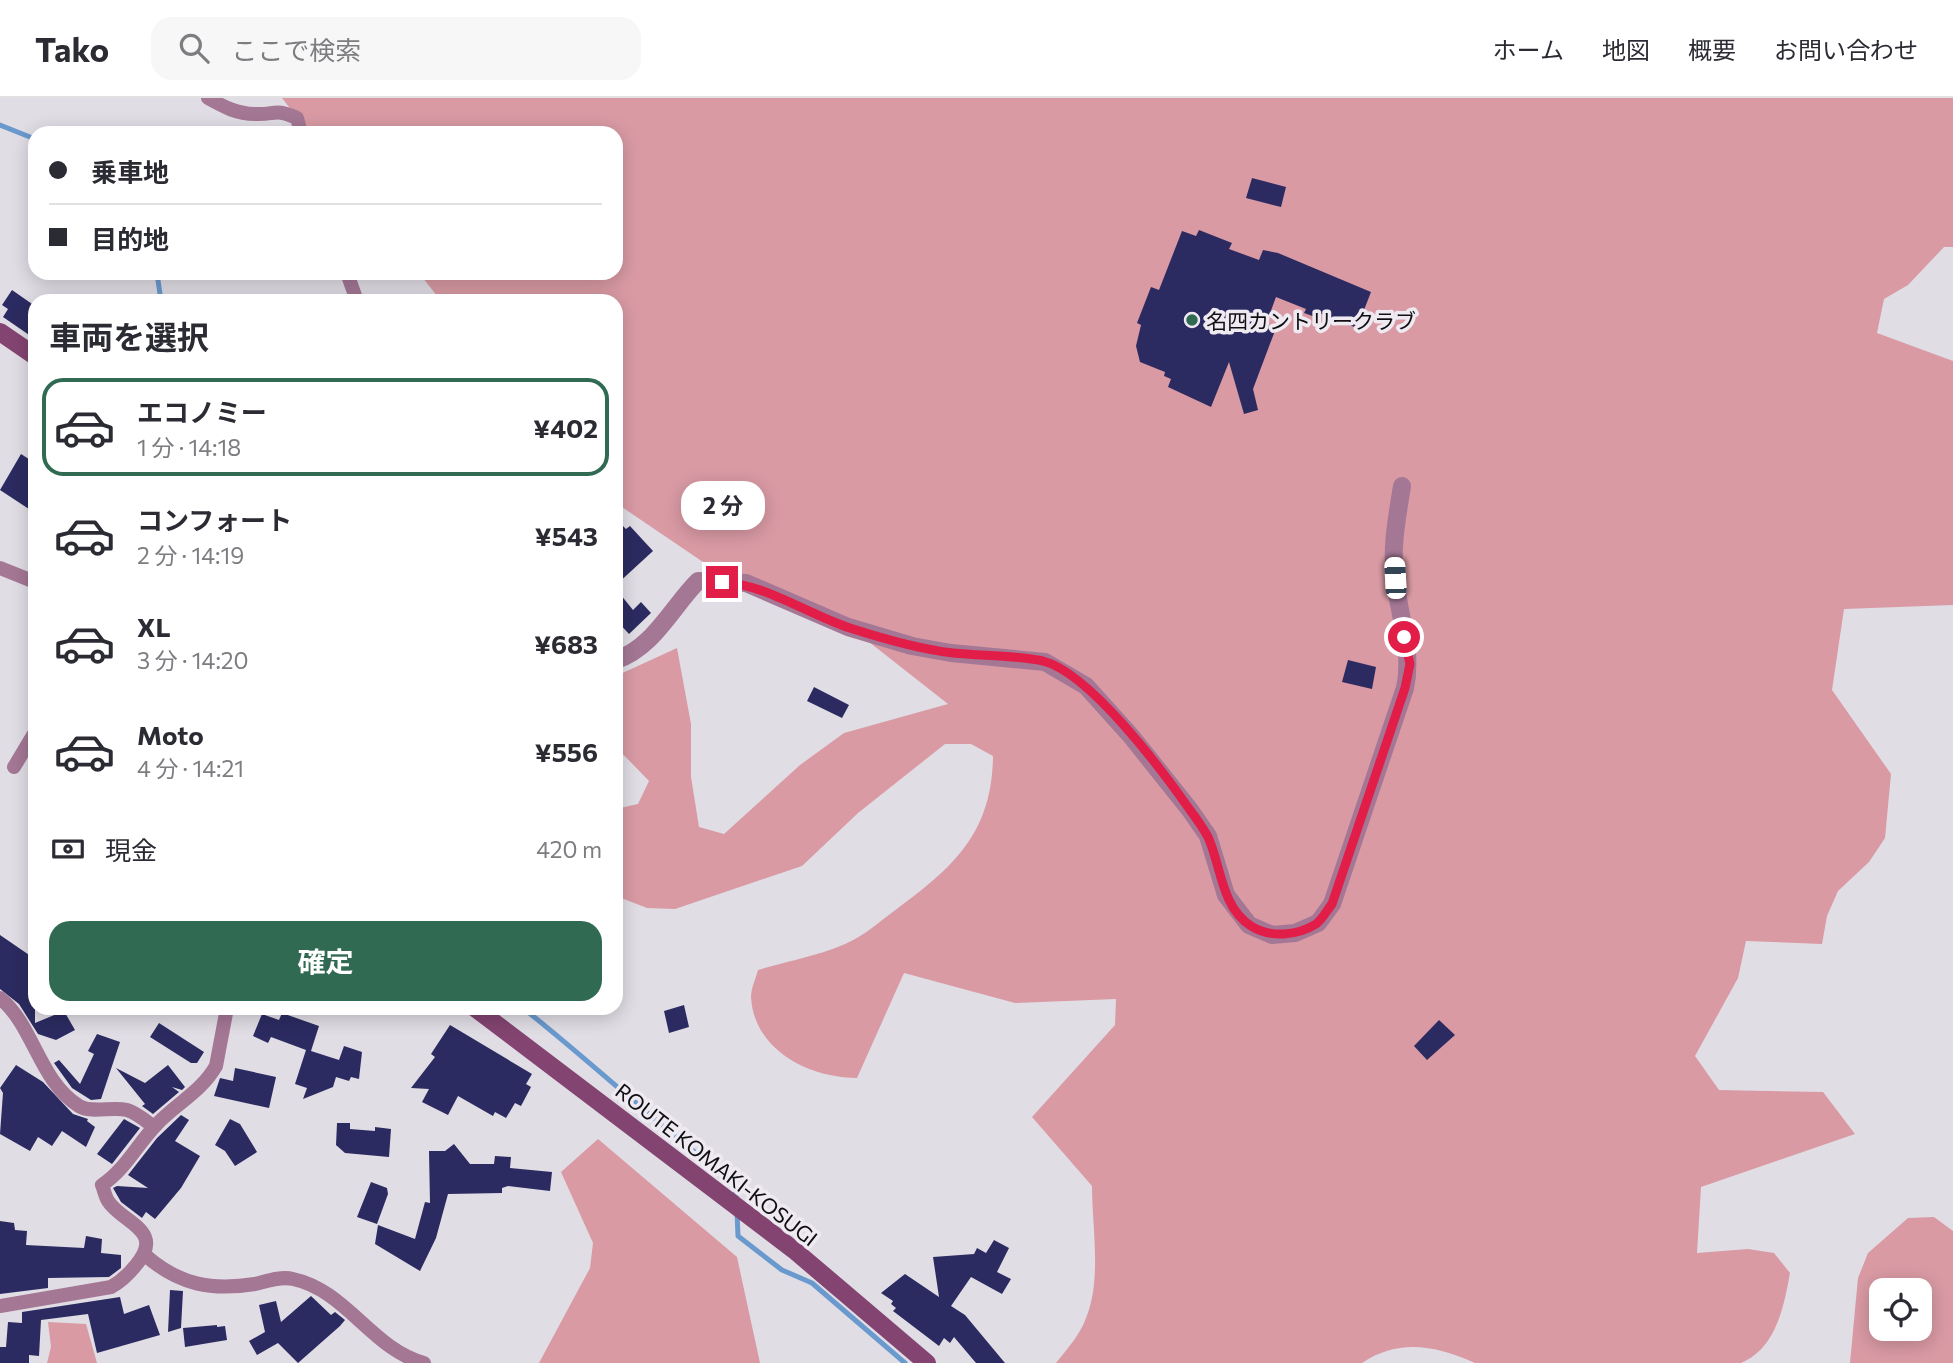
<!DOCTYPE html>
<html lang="ja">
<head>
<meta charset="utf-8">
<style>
	:root { --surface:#fff; --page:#f7f7f7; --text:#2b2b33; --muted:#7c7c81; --line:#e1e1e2; --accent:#316a52 }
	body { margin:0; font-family:Commissioner,"Noto Sans JP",sans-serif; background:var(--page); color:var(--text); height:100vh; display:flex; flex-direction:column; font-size:26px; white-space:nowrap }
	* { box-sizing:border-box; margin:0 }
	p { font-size:23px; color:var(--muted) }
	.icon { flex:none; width:38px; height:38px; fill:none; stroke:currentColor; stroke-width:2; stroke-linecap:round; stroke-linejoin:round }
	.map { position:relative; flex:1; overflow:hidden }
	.sheet { position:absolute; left:28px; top:196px; width:595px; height:721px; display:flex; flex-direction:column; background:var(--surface); border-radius:21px; box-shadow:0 4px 18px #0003 }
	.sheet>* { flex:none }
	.banner { position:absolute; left:28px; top:28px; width:595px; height:154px; border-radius:21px; box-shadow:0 4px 18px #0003; display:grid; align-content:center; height:154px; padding:0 21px; background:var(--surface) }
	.fabs { position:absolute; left:1869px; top:1180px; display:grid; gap:14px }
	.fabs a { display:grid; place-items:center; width:63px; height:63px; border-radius:14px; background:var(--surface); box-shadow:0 4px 18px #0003; font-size:35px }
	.end { position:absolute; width:32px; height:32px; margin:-16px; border:9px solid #e11d48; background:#fff; box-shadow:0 0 0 4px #fff }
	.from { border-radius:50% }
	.bubble { position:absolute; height:49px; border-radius:21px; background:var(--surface); box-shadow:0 4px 18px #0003; font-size:23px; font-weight:700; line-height:49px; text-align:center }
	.car { position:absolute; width:21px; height:42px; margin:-21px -10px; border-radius:9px; box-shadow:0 0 5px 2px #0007; background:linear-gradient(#fff 24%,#345 0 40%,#fff 0 76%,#345 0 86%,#fff 0) }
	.banner b { display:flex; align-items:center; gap:24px; height:66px; font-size:26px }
	.banner b+b { border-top:2px solid var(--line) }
	.banner i { width:18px; height:18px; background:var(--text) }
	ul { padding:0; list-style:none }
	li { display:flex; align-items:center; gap:21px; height:98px; margin:0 14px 10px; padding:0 7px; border:4px solid transparent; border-radius:21px }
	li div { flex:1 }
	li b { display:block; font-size:26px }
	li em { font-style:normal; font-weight:700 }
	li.active { border-color:var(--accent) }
	li>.icon { width:63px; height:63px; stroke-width:1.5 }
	h2 { padding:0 21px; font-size:32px; line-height:84px }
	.pay { display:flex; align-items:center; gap:18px; height:77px; padding:0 21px; font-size:26px }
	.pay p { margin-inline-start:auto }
	.button { display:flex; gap:14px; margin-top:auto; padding:14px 21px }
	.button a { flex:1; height:80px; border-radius:21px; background:var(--accent); color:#fff; font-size:28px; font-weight:700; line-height:80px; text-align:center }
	header { display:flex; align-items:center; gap:42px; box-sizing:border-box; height:98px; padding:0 35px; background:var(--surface); border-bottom:2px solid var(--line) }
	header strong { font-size:33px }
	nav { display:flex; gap:38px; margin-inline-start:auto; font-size:24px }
	.search { width:490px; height:63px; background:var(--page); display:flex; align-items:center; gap:18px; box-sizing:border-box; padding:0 24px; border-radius:21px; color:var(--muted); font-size:26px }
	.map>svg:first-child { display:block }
	.green { fill:#d99aa4; fill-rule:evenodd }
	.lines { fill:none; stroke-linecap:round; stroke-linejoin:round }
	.stream { stroke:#6a99cd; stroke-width:5 }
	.building { fill:#2c2b61 }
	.minor { stroke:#a47795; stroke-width:14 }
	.tertiary { stroke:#a47795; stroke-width:18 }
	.secondary { stroke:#834471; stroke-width:18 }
	.route { stroke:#e11d48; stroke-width:9 }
	.poi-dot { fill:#316a52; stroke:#efeaf2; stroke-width:2.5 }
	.labels { text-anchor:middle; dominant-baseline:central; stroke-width:7; stroke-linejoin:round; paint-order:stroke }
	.poi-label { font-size:21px; fill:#0f0e10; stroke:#efeaf2; text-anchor:start }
	.street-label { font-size:21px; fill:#0f0e10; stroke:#efeaf2 }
</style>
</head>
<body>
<header>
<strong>Tako</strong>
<div class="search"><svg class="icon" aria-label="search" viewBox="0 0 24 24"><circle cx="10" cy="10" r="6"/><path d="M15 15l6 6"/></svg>ここで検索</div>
<nav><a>ホーム</a><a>地図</a><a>概要</a><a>お問い合わせ</a></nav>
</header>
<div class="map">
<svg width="1953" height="1265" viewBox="0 0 1953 1265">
	<rect width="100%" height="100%" fill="#e1dde5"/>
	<path class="green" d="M282 0H1953V149H1944L1908 187 1884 201 1877 235 1953 263V507L1844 511 1832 592 1891 676 1885 740 1869 764 1838 793 1827 818 1822 846 1746 843 1738 880 1695 958 1719 992 1823 994 1855 1036 1701 1089 1697 1155 1748 1151 1774 1155 1790 1175C1784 1208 1776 1251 1741 1265H1475C1436 1248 1400 1240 1362 1265H1056C1067 1251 1080 1237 1086 1220 1102 1181 1092 1129 1092 1088L1032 1019 1115 927 1116 901 1015 905 904 875 857 980C810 980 754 953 751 899 751 890 756 880 758 872 787 863 829 856 855 841 870 833 884 820 898 810 955 768 992 734 993 658L971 646H945L858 715 802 768 675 811 647 810 616 798V711L638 706 649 683 616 649V578L677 550 691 626V679L699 729 724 736 800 667 844 635 948 606 827 511 703 464 616 405V203H441L419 175H616V35H309Z
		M598 1041 737 1159 760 1265H539L590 1170 593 1145 561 1074Z
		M1934 1119 1953 1133V1265H1850L1858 1180 1868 1155 1908 1120ZM1881 1192H1920V1230H1881Z
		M48 1224 86 1226 97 1265H47L51 1249Z"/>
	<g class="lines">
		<path class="stream" d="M0 27 35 41
			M157 175 161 203
			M523 910C595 967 661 1030 734 1085L737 1104
			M737 1114 738 1138 782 1172 812 1185 905 1265"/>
	</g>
	<path class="building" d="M1252 80 1286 89 1281 109 1246 100Z
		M1199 132 1232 145 1229 151 1259 162 1263 152 1278 155 1371 194 1357 230 1319 215 1318 220 1304 215 1306 211 1276 199 1266 226 1276 230 1253 291 1258 312 1244 316 1229 264 1211 309 1168 289 1171 281 1164 278 1165 274 1140 264 1136 248 1141 227 1137 225 1151 189 1159 192 1182 133 1196 138Z
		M12 192 35 208V241L3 219 8 211 2 207Z
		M21 356 35 365V415L0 392Z
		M616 421 626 431 630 428 653 453 616 487Z
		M616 491 633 512 641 504 651 515 629 536 616 522Z
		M1348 562 1376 569 1372 591 1342 584Z
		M814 589 849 607 842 620 807 603Z
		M0 837 35 861V925L64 913 75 932 56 942 38 936 19 906 0 891Z
		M684 907 689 929 669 935 664 913Z
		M282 915 319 928 311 953 339 962 344 948 362 954 359 981 351 979 349 983 336 979 333 989 303 1001 307 990 295 986 306 952 271 939 268 945 253 938 262 916 279 922Z
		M1439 922 1455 937 1427 962 1414 948Z
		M159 925 204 954 197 965H191L150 939Z
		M450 927 532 976 526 986 531 989 521 1008 515 1005 506 1020 495 1014 493 1018 458 998 448 1017 422 1004 429 991 411 990 435 959 431 956Z
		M97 936 120 944 101 1001 91 1002 72 990 54 965 59 962 80 986 94 956 88 953Z
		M16 967 43 984 73 1016 88 1021 87 1023 95 1029 86 1049 62 1033 52 1048 38 1039 30 1053 0 1036 3 995 0 990Z
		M168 967 185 989 182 992 172 989 179 994 153 1016 142 1008 145 1006 116 970 145 985Z
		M235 970 276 979 269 1010 214 998 220 980 233 983Z
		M181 1017 189 1022 175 1043 200 1058 181 1090 155 1121 146 1114 142 1120 121 1104 113 1090 117 1088 148 1090 128 1077 157 1040Z
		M124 1021 140 1030 112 1066 97 1056Z
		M230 1021 240 1026 257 1054 235 1068 225 1053 215 1047Z
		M337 1025H350V1031L375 1033V1029L391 1031 389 1059 345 1055 336 1047Z
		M454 1046 470 1066H494L495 1058 511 1059 510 1070 552 1074 550 1093 508 1088 502 1090V1095L448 1096 436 1140 420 1173 375 1146 378 1127 415 1141 425 1104 430 1105 429 1053H445Z
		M371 1084 387 1090 388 1096 377 1126 357 1119Z
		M0 1123 14 1125 15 1132 27 1133 26 1147 84 1150 86 1138 102 1141 101 1155 121 1157V1170L109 1179 48 1180V1190L0 1196Z
		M994 1142 1009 1150 997 1174 1011 1181 1002 1196 971 1179 951 1208 965 1217 1005 1265H976L954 1239 950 1245 944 1240 939 1248 893 1213 896 1210 891 1206 893 1203 881 1195 905 1176 939 1199 933 1159 974 1156 977 1150 986 1155Z
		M170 1192 183 1193 181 1230 168 1234Z
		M311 1198 331 1217 335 1214 345 1222 340 1228 298 1265 278 1245 257 1257 249 1243 265 1234 259 1207 276 1203 281 1224Z
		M120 1199 124 1216 149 1207 160 1237 97 1255 88 1216 41 1222 39 1258 29 1257V1265H0V1249H6L8 1224 22 1225V1214Z
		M217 1227V1229L225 1228 227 1242 185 1249 183 1230Z"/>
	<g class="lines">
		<path class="minor" d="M208 0C224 9 237 16 255 16 276 17 274 10 297 20L301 35
			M347 175 357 203
			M0 470 35 484
			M14 669 35 634
			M0 900C34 928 39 983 79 1008 92 1016 112 1008 127 1012 137 1015 146 1023 154 1029
			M145 1157C179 1187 212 1193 255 1186 267 1183 281 1178 293 1181 346 1192 373 1252 424 1265
			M0 1208 111 1189C122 1183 128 1177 136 1167 166 1132 122 1125 108 1103 105 1098 104 1092 102 1087 126 1071 138 1045 157 1026 177 1005 201 994 216 968L227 910"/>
		<path class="tertiary" d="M616 562C653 550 672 509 698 483L746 485 848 529 912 548 951 555 1045 564 1086 588 1131 638 1190 712 1208 738 1226 797 1249 827 1272 837 1295 835 1318 825 1332 806 1405 590C1413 553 1399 518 1395 481 1391 449 1397 420 1402 388"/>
		<path class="secondary" d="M0 234 35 258
			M475 910 794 1152 927 1265"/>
	</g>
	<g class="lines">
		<path class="route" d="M722 484C768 487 807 516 850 530 884 541 919 551 953 555 982 558 1014 557 1043 563 1090 575 1162 672 1190 712 1196 720 1203 730 1208 739 1221 767 1221 809 1251 828 1270 840 1297 838 1316 826 1322 822 1327 812 1332 806L1405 590 1410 566 1404 539"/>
	</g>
	<circle class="poi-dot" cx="1192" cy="222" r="7"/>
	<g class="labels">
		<g class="poi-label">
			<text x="1206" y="222">名四カントリークラブ</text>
		</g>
		<g class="street-label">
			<text transform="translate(717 1066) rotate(38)">ROUTE KOMAKI-KOSUGI</text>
		</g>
	</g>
</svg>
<div class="fabs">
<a><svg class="icon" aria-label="locate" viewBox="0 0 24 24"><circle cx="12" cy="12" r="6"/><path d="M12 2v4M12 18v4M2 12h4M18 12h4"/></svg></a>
</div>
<i class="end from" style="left:1404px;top:539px"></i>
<i class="end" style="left:722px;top:484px"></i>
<div class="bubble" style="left:681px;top:383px;width:84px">2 分</div>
<i class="car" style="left:1395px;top:480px;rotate:357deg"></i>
<div class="banner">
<b><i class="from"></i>乗車地</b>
<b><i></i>目的地</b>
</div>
<section class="sheet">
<h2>車両を選択</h2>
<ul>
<li class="active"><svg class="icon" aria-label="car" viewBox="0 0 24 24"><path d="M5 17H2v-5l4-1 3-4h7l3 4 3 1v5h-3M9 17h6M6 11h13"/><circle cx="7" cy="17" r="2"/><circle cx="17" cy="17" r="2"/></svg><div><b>エコノミー</b><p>1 分 · 14:18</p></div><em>¥402</em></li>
<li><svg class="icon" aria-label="car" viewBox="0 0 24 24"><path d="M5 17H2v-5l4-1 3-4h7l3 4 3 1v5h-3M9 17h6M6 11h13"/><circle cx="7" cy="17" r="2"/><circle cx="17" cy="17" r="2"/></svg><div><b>コンフォート</b><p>2 分 · 14:19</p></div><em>¥543</em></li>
<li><svg class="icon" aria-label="car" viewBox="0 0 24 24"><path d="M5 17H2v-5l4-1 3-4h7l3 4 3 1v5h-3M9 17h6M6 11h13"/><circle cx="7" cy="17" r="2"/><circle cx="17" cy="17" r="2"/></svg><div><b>XL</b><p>3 分 · 14:20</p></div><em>¥683</em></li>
<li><svg class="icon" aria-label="car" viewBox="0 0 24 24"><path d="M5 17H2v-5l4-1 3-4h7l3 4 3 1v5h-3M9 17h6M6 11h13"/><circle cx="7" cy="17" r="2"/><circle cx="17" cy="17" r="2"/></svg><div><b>Moto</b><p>4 分 · 14:21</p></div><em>¥556</em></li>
</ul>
<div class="pay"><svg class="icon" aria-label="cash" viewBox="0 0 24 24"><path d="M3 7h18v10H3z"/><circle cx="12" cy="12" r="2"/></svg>現金<p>420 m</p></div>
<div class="button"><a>確定</a></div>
</section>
</div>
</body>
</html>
